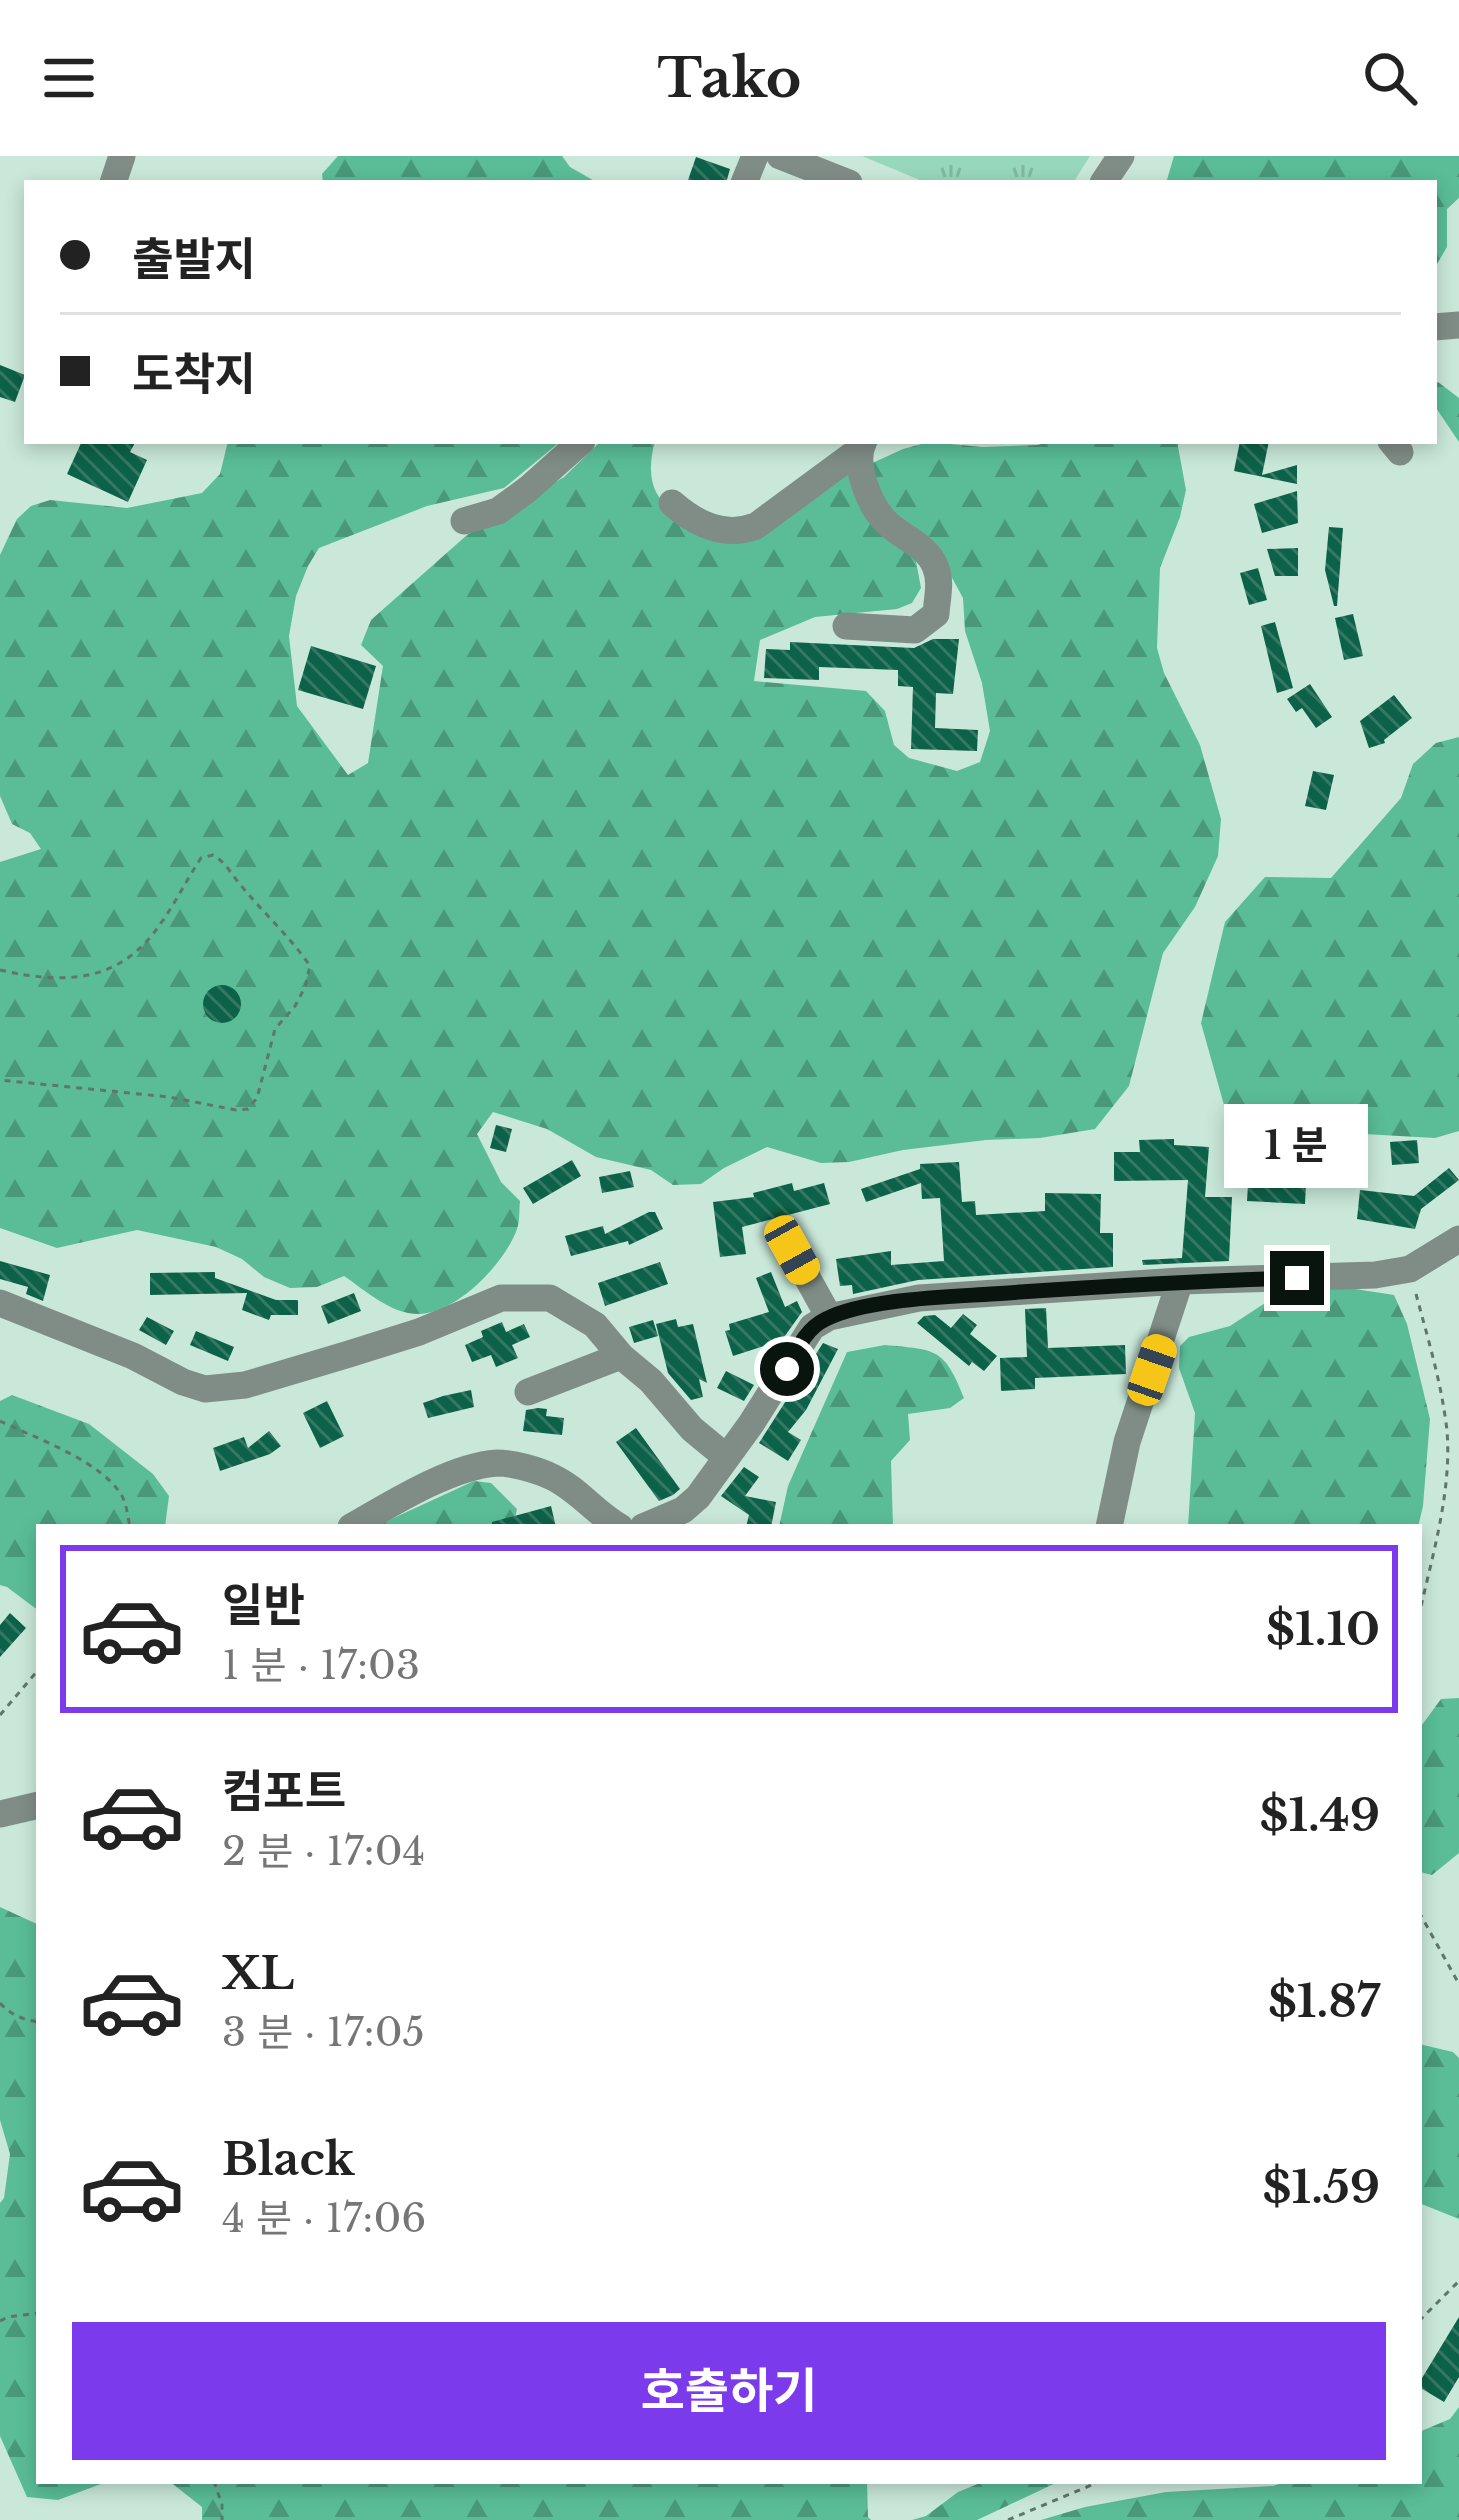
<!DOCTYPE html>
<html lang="ko">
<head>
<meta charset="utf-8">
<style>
	:root { --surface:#fff; --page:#f6f6f6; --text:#222; --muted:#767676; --line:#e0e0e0; --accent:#7c3aed }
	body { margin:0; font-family:"Libre Baskerville","Noto Sans KR",serif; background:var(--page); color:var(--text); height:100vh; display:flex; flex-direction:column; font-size:45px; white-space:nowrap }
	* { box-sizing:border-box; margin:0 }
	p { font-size:39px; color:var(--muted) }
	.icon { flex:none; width:66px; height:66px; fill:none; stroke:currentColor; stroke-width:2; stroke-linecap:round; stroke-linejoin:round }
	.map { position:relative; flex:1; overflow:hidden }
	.drawer { position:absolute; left:36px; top:1368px; width:1386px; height:960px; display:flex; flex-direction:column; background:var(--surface); border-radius:0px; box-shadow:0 6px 18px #0003 }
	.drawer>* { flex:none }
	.banner { position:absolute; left:24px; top:24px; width:1413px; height:264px; border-radius:0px; box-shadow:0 6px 18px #0003; display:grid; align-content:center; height:264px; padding:0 36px; background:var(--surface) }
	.end { position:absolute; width:54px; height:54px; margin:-27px; border:15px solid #09140f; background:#fff; box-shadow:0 0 0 6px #fff }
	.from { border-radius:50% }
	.bubble { position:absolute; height:84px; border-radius:0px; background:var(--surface); box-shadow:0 6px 18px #0003; font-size:39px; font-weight:700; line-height:84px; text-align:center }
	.car { position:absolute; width:36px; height:72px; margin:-36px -18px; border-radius:15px; box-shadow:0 0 9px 3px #0007; background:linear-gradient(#f5c518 24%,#345 0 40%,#f5c518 0 76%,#345 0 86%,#f5c518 0) }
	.banner b { display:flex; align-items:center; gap:42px; height:114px; font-size:45px }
	.banner b+b { border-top:3px solid var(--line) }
	.banner i { width:30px; height:30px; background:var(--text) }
	ul { padding:21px 0 0; list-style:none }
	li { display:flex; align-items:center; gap:36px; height:168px; margin:0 24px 18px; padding:0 12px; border:6px solid transparent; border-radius:0px }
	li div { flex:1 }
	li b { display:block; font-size:45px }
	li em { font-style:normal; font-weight:700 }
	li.active { border-color:var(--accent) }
	li>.icon { width:108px; height:108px; stroke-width:1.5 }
	.action { display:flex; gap:24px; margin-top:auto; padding:24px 36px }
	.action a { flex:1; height:138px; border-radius:0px; background:var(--accent); color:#fff; font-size:48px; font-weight:700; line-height:138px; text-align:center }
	header { display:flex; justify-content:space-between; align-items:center; height:156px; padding:0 36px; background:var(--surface); font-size:54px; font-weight:700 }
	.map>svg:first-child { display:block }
	.grass { fill:url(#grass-tufts) }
	.forest { fill:url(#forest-firs) }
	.building { fill:url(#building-back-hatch) }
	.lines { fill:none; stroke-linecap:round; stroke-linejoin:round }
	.path { stroke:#61756b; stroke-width:3; stroke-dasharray:6 6; stroke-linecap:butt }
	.minor { stroke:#808d87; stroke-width:27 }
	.route { stroke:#09140f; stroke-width:15 }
</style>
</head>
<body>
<header><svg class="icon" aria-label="menu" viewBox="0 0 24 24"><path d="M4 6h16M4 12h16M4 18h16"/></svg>Tako<svg class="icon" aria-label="search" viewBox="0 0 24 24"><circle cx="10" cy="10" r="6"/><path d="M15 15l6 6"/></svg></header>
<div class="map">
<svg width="1459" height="2364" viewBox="0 0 1459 2364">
	<defs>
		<pattern id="grass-tufts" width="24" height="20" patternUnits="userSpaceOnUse" patternTransform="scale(3)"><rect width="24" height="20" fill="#97d7bb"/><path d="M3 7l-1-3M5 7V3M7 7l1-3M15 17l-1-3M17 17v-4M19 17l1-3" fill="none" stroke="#81b8a0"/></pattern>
		<pattern id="forest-firs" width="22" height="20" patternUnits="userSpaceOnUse" patternTransform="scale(3)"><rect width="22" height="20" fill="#5abd97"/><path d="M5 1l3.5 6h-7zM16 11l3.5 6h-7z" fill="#49987a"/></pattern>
		<pattern id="building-back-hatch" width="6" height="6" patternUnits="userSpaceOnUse" patternTransform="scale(3)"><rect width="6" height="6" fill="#0c6248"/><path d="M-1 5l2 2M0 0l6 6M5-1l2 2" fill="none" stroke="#367864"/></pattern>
	</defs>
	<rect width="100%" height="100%" fill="#c9e8d9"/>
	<path class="grass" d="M862 0H1090L1073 27H927Z"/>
	<path class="forest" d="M338 0H562L570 11 598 27H323L322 18Z
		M1174 0H1459V42L1447 53V91L1434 113V27H1166Z
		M1438 226 1459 242V286L1434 249V228Z
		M228 285H561L504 332 427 350 319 392 308 410 296 440 289 480 297 550 348 619 368 607 383 510 361 489 371 464 467 379 564 321 601 285H655C639 345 672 357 718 381L852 310 915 400 921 432 912 447 897 453 815 461 760 484 754 525 866 535 885 555 894 589 909 602 957 615 980 606 990 575 982 527 965 475 963 442 938 396 889 357 868 309 903 293 929 286 982 291 1037 289 1055 285H1177L1186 334 1180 361 1160 412 1157 492 1164 517 1200 589 1221 663 1218 700 1195 751 1163 797 1129 930 1095 973 1040 982 986 984 903 994 849 1006 821 1007 767 991 724 1012 701 1028 673 1029 651 1014 596 1001 547 973 493 956 477 978 501 1026 520 1045C519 1053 520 1065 517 1073 505 1107 458 1156 420 1158 392 1159 366 1135 344 1120L317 1131 290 1132 264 1121 242 1103 216 1091 137 1074 57 1092 0 1072V706L41 693 30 677 12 668 0 640V399L17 363 31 350 50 344 127 352 202 337 220 318Z
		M1459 581V975L1435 982 1310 975 1231 974 1201 867 1225 766 1265 721 1331 722 1401 642 1413 608 1436 587Z
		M1336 1130 1394 1139 1407 1168 1430 1263 1423 1350 1418 1371H1188L1195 1257 1179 1212 1180 1190 1189 1181 1230 1170 1285 1134Z
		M885 1189C936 1194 944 1191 964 1242L950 1252 908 1258 910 1284 891 1305 893 1371H779L788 1330 847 1196Z
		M12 1239 89 1268 153 1318 169 1340 165 1371H39V1455L7 1431 0 1429V1245Z
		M474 1325 491 1327 517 1353 513 1371H374Z
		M1459 1542V1697L1432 1719 1420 1716 1419 1704V1573L1441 1543Z
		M0 1751 39 1769V2325H109L58 2344 27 2341 0 2280V2047L4 2042 10 1998 0 1964Z
		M1419 1888 1453 1896 1459 1902V2063L1419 2047Z
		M1459 2251V2364H1041L1085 2351 1166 2336 1273 2330 1289 2325H1419V2276L1450 2263Z
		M169 2325H867L868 2361 871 2364H202V2351Z
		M985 2325H1060L977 2364H912L926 2360 958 2336Z"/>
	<path class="building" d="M696 1 730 13 726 27H687Z
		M0 209 25 219 15 246 0 241Z
		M82 285H136L130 296 147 304 128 346 67 318Z
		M1240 285H1269L1262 319 1297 309V328L1234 315Z
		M1297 335 1298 367 1262 377 1254 348Z
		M1329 371 1343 372 1337 450H1334L1325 414Z
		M1298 392V420H1275L1267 393Z
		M1258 412 1267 444 1249 449 1240 417Z
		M1353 458 1363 500 1344 504 1335 462Z
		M1275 466 1293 532 1277 537 1261 470Z
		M933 483H959L953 538 936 537 935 572 978 574 977 595 911 593 913 531 898 530V514L819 511V524L764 522 766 493 790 494V486L914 492Z
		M311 490 376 510 363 553 298 534Z
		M1310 528 1332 561 1316 572 1302 552 1296 556 1287 543Z
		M1394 539 1412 562 1384 584 1385 587 1369 592 1360 565Z
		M1313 615 1334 619 1326 654 1305 650Z
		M203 848a19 19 0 1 1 38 0a19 19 0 1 1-38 0Z
		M496 969 512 973 506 996 490 992Z
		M1174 983V989L1209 991 1205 1041H1232L1229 1105 1143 1109 1142 1104 1182 1102 1188 1024 1114 1025V996H1140L1139 984Z
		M1417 984 1419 1007 1392 1009 1390 986Z
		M1250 996 1307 997 1306 1017 1294 1018V1026L1306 1028 1305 1048 1247 1045Z
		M572 1004 581 1020 533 1048 523 1032Z
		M959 1006 962 1046 975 1045 976 1059 1045 1055V1037L1101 1038 1100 1077H1113V1111L918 1124 853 1138 852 1129 840 1130 836 1103 891 1095V1109L944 1105 940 1042 922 1043 921 1027 866 1046 861 1033 920 1013V1008Z
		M1449 1012 1459 1024 1421 1053 1415 1073 1357 1063 1360 1034 1414 1040Z
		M630 1015 634 1031 602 1037 599 1021Z
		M792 1027 794 1035 824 1027 830 1048 742 1071 746 1098 720 1101 713 1046 754 1041 753 1037Z
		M649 1056H655L663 1073 629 1089 628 1085 571 1100 565 1080 603 1070 605 1078Z
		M0 1105 50 1119 43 1145 26 1138 28 1131 0 1123Z
		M660 1106 668 1128 605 1150 598 1127Z
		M215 1116V1122L276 1144H298V1159H271L269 1164 242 1154 247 1137 150 1139V1117Z
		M771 1116 785 1151 797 1145 802 1156 782 1184 733 1200 725 1175 730 1174 729 1168 769 1156 756 1122Z
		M354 1137 361 1155 328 1168 321 1150Z
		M1046 1152 1048 1192 1125 1189 1126 1218 1035 1222V1233L1001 1235 1000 1202 1027 1201 1025 1153Z
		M963 1158 977 1169 970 1178 997 1200 984 1215 972 1206 969 1210 917 1167 924 1160 935 1159 951 1172Z
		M147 1161 174 1175 166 1189 139 1174Z
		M676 1163 678 1171 693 1168 707 1227 699 1223 703 1241 691 1244 668 1217 656 1168Z
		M653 1164 658 1180 634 1187 629 1171Z
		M502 1166 506 1176 524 1168 530 1181 512 1189 518 1202 496 1211 491 1199 472 1206 465 1189 483 1181 481 1175Z
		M196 1175 234 1191 228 1205 190 1189Z
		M823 1187 838 1193 806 1254 788 1276 801 1284 788 1305 759 1287Z
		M726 1215 754 1229 744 1245 717 1232Z
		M471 1234 474 1251 428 1262 423 1247 443 1240Z
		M327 1245 344 1280 320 1292 303 1257Z
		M538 1252 547 1253 546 1260 564 1262 562 1279 523 1275 526 1254Z
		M636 1272 680 1333 673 1339 659 1345 616 1286Z
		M269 1275 281 1290 270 1298 220 1315 213 1292 244 1281 248 1292Z
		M744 1311 759 1321 745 1340 776 1346 771 1371H746L749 1359 721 1340Z
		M551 1350 556 1371H492V1366Z
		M10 1457 26 1472 0 1501V1469Z
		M1459 2161V2221L1444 2246 1419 2231V2227Z"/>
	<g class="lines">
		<path class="path" d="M0 814C65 829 121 827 161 767 176 746 187 723 201 702L213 699C226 707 230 716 239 727 262 756 289 779 310 810L305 831 295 850 275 873 257 942 248 953 236 954 169 941 0 924
			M1416 1138C1428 1183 1442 1229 1447 1275 1452 1335 1432 1401 1419 1459
			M0 1265C35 1282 105 1306 123 1342 127 1351 128 1362 130 1371
			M0 1559 39 1513
			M1419 1756 1459 1828
			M0 1847C11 1859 23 1864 39 1866
			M0 2165 8 2161 39 2157
			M1419 2165 1459 2125
			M214 2325 222 2349V2364
			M1008 2364 1101 2325"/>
		<path class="minor" d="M780 0 849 27
			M113 27 122 0
			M744 27 755 0
			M1103 27 1121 0
			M1434 171 1459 169
			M1391 285 1400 296
			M672 347C696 368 724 382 756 370L859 294
			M464 365 498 355 528 333 582 285
			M846 470 915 474 936 458C937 442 942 425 935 410 926 388 900 381 885 365 869 348 852 307 864 285
			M792 1094 829 1161
			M0 1147 133 1200 183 1226 205 1233 245 1229 349 1198 419 1176 501 1142H550L595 1169 621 1200 651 1225 692 1273 726 1301
			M528 1236 621 1200
			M351 1371C391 1348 451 1310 497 1307 513 1307 538 1314 552 1321 578 1333 595 1357 620 1371
			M643 1371 683 1354 698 1341 751 1268 812 1171 829 1161 919 1142 1180 1125 1375 1119 1410 1113 1459 1083
			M1109 1371 1127 1286 1180 1125
			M0 1658 39 1649"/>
	</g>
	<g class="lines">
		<path class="route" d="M787 1213C797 1194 805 1173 826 1163 866 1143 945 1141 991 1138 1093 1131 1195 1125 1297 1122"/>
	</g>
</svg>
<i class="end from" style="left:787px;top:1213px"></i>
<i class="end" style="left:1297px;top:1122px"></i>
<div class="bubble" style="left:1224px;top:948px;width:144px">1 분</div>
<i class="car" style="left:792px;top:1094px;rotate:151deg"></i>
<i class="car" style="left:1152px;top:1214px;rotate:19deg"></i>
<div class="banner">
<b><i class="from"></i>출발지</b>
<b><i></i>도착지</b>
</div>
<section class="drawer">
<ul>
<li class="active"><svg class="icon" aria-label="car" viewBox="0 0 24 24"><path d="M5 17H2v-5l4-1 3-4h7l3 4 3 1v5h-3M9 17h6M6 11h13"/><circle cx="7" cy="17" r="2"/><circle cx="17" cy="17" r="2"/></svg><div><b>일반</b><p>1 분 · 17:03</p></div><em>$1.10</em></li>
<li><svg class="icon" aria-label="car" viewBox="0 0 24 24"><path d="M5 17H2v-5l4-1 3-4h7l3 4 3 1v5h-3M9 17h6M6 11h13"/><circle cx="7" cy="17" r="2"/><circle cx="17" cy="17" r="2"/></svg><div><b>컴포트</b><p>2 분 · 17:04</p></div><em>$1.49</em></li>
<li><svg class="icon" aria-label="car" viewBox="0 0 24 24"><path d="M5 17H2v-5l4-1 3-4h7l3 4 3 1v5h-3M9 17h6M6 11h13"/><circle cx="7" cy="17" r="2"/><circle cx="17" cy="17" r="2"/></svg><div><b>XL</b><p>3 분 · 17:05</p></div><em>$1.87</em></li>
<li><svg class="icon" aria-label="car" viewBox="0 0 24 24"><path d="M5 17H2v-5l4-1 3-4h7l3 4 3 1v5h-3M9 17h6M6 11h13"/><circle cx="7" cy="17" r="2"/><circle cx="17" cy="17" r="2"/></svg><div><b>Black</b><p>4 분 · 17:06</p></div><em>$1.59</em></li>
</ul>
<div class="action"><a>호출하기</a></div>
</section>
</div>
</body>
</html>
